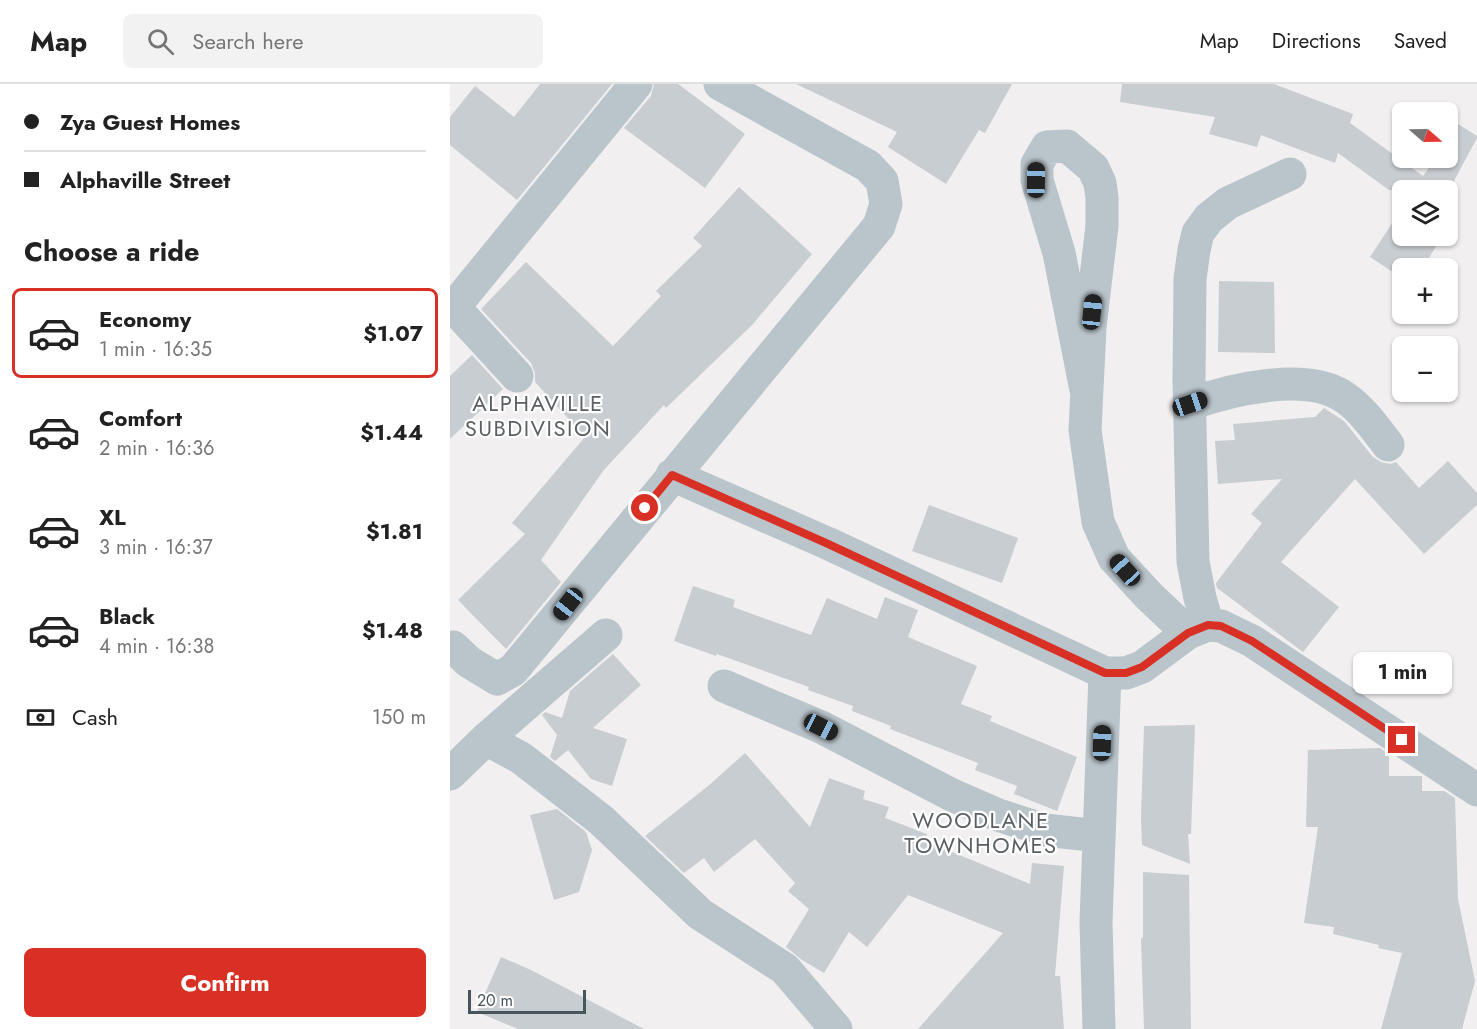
<!DOCTYPE html>
<html lang="en">
<head>
<meta charset="utf-8">
<style>
	:root { --surface:#fff; --page:#f2f2f2; --text:#222; --muted:#767676; --line:#e0e0e0; --accent:#d93025 }
	body { margin:0; font-family:Jost,sans-serif; background:var(--page); color:var(--text); height:100vh; display:flex; flex-direction:column; font-size:22px; white-space:nowrap }
	* { box-sizing:border-box; margin:0 }
	p { font-size:20px; color:var(--muted) }
	.icon { flex:none; width:33px; height:33px; fill:none; stroke:currentColor; stroke-width:2; stroke-linecap:round; stroke-linejoin:round }
	.map { position:relative; flex:1; overflow:hidden }
	.drawer { display:flex; flex-direction:column; background:var(--surface); width:450px }
	.drawer>* { flex:none }
	.top-card { display:grid; align-content:center; height:132px; padding:0 24px; background:var(--surface) }
	.needle { width:39px; rotate:110deg }
	.fabs { position:absolute; left:942px; top:18px; display:grid; gap:12px }
	.fabs a { display:grid; place-items:center; width:66px; height:66px; border-radius:9px; background:var(--surface); box-shadow:0 2px 4px #0004; font-size:30px }
	.scale { position:absolute; left:18px; bottom:15px; width:118px; box-sizing:border-box; padding-left:6px; border:3px solid #47555c; border-top:0; font-size:16px; line-height:21px; white-space:nowrap; color:#47555c; -webkit-text-stroke:4px #fff; paint-order:stroke }
	.end { position:absolute; width:27px; height:27px; margin:-14px; border:8px solid #d93025; background:#fff; box-shadow:0 0 0 3px #fff }
	.from { border-radius:50% }
	.bubble { position:absolute; height:42px; border-radius:9px; background:var(--surface); box-shadow:0 2px 4px #0004; font-size:20px; font-weight:700; line-height:42px; text-align:center }
	.car { position:absolute; width:18px; height:36px; margin:-18px -9px; border-radius:8px; box-shadow:0 0 4px 2px #0007; background:linear-gradient(#222 24%,#8ab4d8 0 40%,#222 0 76%,#8ab4d8 0 86%,#222 0) }
	.top-card b { display:flex; align-items:center; gap:21px; height:57px; font-size:22px }
	.top-card b+b { border-top:2px solid var(--line) }
	.top-card i { width:15px; height:15px; background:var(--text) }
	ul { padding:0; list-style:none }
	li { display:flex; align-items:center; gap:18px; height:90px; margin:0 12px 9px; padding:0 12px; border:3px solid transparent; border-radius:9px }
	li div { flex:1 }
	li b { display:block; font-size:22px }
	li em { font-style:normal; font-weight:700 }
	li.selected { border-color:var(--accent) }
	li>.icon { width:54px; height:54px; stroke-width:1.5 }
	h2 { padding:0 24px; font-size:27px; line-height:72px }
	.pay { display:flex; align-items:center; gap:15px; height:66px; padding:0 24px; font-size:22px }
	.pay p { margin-inline-start:auto }
	.cta { display:flex; gap:12px; margin-top:auto; padding:12px 24px }
	.cta a { flex:1; height:69px; border-radius:9px; background:var(--accent); color:#fff; font-size:24px; font-weight:700; line-height:69px; text-align:center }
	header { display:flex; align-items:center; gap:36px; box-sizing:border-box; height:84px; padding:0 30px; background:var(--surface); border-bottom:2px solid var(--line) }
	header strong { font-size:28px }
	nav { display:flex; gap:33px; margin-inline-start:auto; font-size:21px }
	.search { width:420px; height:54px; background:var(--page); display:flex; align-items:center; gap:15px; box-sizing:border-box; padding:0 21px; border-radius:9px; color:var(--muted); font-size:22px }
	main { display:flex; flex:1; min-height:0 }
	.map>svg:first-child { display:block }
	.building { fill:#c8cdd1 }
	.lines { fill:none; stroke-linecap:round; stroke-linejoin:round }
	.street { stroke:#bac5cb; stroke-width:33 }
	.route { stroke:#d93025; stroke-width:8 }
	.labels { text-anchor:middle; dominant-baseline:central; stroke-width:4.5; stroke-linejoin:round; paint-order:stroke }
	.neighbourhood-label { font-size:22px; letter-spacing:1.5px; fill:#5b6064; stroke:#fff }
</style>
</head>
<body>
<header>
<strong>Map</strong>
<div class="search"><svg class="icon" aria-label="search" viewBox="0 0 24 24"><circle cx="10" cy="10" r="6"/><path d="M15 15l6 6"/></svg>Search here</div>
<nav><a>Map</a><a>Directions</a><a>Saved</a></nav>
</header>
<main>
<section class="drawer">
<div class="top-card">
<b><i class="from"></i>Zya Guest Homes</b>
<b><i></i>Alphaville Street</b>
</div>
<h2>Choose a ride</h2>
<ul>
<li class="selected"><svg class="icon" aria-label="car" viewBox="0 0 24 24"><path d="M5 17H2v-5l4-1 3-4h7l3 4 3 1v5h-3M9 17h6M6 11h13"/><circle cx="7" cy="17" r="2"/><circle cx="17" cy="17" r="2"/></svg><div><b>Economy</b><p>1 min · 16:35</p></div><em>$1.07</em></li>
<li><svg class="icon" aria-label="car" viewBox="0 0 24 24"><path d="M5 17H2v-5l4-1 3-4h7l3 4 3 1v5h-3M9 17h6M6 11h13"/><circle cx="7" cy="17" r="2"/><circle cx="17" cy="17" r="2"/></svg><div><b>Comfort</b><p>2 min · 16:36</p></div><em>$1.44</em></li>
<li><svg class="icon" aria-label="car" viewBox="0 0 24 24"><path d="M5 17H2v-5l4-1 3-4h7l3 4 3 1v5h-3M9 17h6M6 11h13"/><circle cx="7" cy="17" r="2"/><circle cx="17" cy="17" r="2"/></svg><div><b>XL</b><p>3 min · 16:37</p></div><em>$1.81</em></li>
<li><svg class="icon" aria-label="car" viewBox="0 0 24 24"><path d="M5 17H2v-5l4-1 3-4h7l3 4 3 1v5h-3M9 17h6M6 11h13"/><circle cx="7" cy="17" r="2"/><circle cx="17" cy="17" r="2"/></svg><div><b>Black</b><p>4 min · 16:38</p></div><em>$1.48</em></li>
</ul>
<div class="pay"><svg class="icon" aria-label="cash" viewBox="0 0 24 24"><path d="M3 7h18v10H3z"/><circle cx="12" cy="12" r="2"/></svg>Cash<p>150 m</p></div>
<div class="cta"><a>Confirm</a></div>
</section>
<div class="map">
<svg width="1027" height="945" viewBox="0 0 1027 945">
	<rect width="100%" height="100%" fill="#f1efef"/>
	<path class="building" d="M90 0H162L67 116 0 61V33L25 2 64 33Z
		M204 0H228L295 50 255 104 174 44 201 12Z
		M346 0H562L535 49 529 46 496 100 438 63 447 48Z
		M672 0H824L903 30 900 39 973 92 986 74H998V56L1008 40 1027 52V54L998 108 939 106 888 69 885 79 811 51 807 63 759 50 765 33 670 18Z
		M289 103 362 170 302 241 216 324 214 321 153 387 91 476 111 498 56 565 8 516 75 450 62 439 135 353 85 298V289L81 279 31 225 76 178 163 262 211 212 206 207 252 162 243 154Z
		M952 124V152H992L973 184H952V194L920 173Z
		M769 197 824 198 825 269 768 268Z
		M22 271 53 305 0 355V292Z
		M874 324 894 337 923 373 931 378 940 380 946 378 969 404 998 377 1027 409V421L974 470 905 395 831 478 889 523 853 568 767 504 766 499 812 439 801 430 832 395 768 400 765 357 785 356 783 340 865 333Z
		M479 421 568 454 552 499 462 467Z
		M243 502 285 516 283 523 361 551 377 514 427 535 435 513 468 526 458 553 527 582 511 620 542 632 540 637 627 673 607 727 564 710 567 702 525 686 528 679 440 645 441 642 402 627 403 622 358 606 359 603 267 570 266 572 224 557Z
		M163 570 191 601 143 644 177 655 162 702 141 695 118 666 105 677 100 673 107 651 92 631 95 628 112 634 120 607Z
		M745 641 741 750H738L740 780 692 761 691 733 694 642Z
		M930 664 939 670V692H972V707H994L1005 714 1008 815 1025 897 1012 945H931L952 869 928 864 929 861 883 850 884 843 854 839 868 743H856L858 666Z
		M295 669 360 743 379 694 415 707 413 715 439 723 435 734 477 750 475 757 580 800 582 779 614 782 605 892H610L614 945H468L553 849 458 811 417 863 399 848 374 889 352 876 336 863 359 825 338 807 345 799 305 755 264 788 254 774 234 789 195 752 258 702Z
		M107 725 136 748 142 766 129 808 104 816 80 731Z
		M693 788 739 791 741 945H694L691 854H693Z
		M51 873 81 886 194 945H68L27 928Z"/>
	<g class="lines">
		<path class="street" d="M0 219 67 292
			M4 223 186 0
			M636 306 609 169 587 96V80L597 63 617 62 643 84 650 99 652 114V142L640 243 635 346 648 438 664 474 699 512 738 549
			M740 320C780 306 856 287 894 313 912 325 925 344 938 361
			M222 391 377 459 655 589H676L692 583 738 549 758 541 771 542 802 557 1027 706
			M758 541 750 514 743 478 739 296 740 195 744 166 748 149 759 134 778 119 840 90
			M3 563 19 578 47 595 63 586 429 142 436 120 432 97 418 82 270 0
			M274 602 371 643 502 711 548 731 595 746 649 752
			M36 655 71 674 151 736 250 830 335 885 386 945
			M0 690 36 655 156 551
			M649 945 646 838 655 589"/>
	</g>
	<g class="lines">
		<path class="route" d="M195 424 222 391 376 459 655 589H676L692 583 738 549 758 541 771 542 802 557 952 656"/>
	</g>
	<g class="labels">
		<g class="neighbourhood-label">
			<text x="88" y="319">ALPHAVILLE<tspan x="88" dy="25">SUBDIVISION</tspan></text>
			<text x="531" y="736">WOODLANE<tspan x="531" dy="25">TOWNHOMES</tspan></text>
		</g>
	</g>
</svg>
<div class="fabs">
<a><svg class="needle" viewBox="-14 -14 28 28"><path d="M0-13l5 13h-10z" fill="#e53935"/><path d="M0 13l5-13h-10z" fill="#767676"/></svg></a>
<a><svg class="icon" aria-label="layers" viewBox="0 0 24 24"><path d="M12 4l9 5-9 5-9-5zM3 14l9 5 9-5"/></svg></a>
<a>+</a>
<a>−</a>
</div>
<div class="scale">20 m</div>
<i class="end from" style="left:195px;top:424px"></i>
<i class="end" style="left:952px;top:656px"></i>
<div class="bubble" style="left:903px;top:568px;width:99px">1 min</div>
<i class="car" style="left:586px;top:96px;rotate:1deg"></i>
<i class="car" style="left:642px;top:228px;rotate:6deg"></i>
<i class="car" style="left:740px;top:320px;rotate:71deg"></i>
<i class="car" style="left:675px;top:486px;rotate:318deg"></i>
<i class="car" style="left:118px;top:520px;rotate:218deg"></i>
<i class="car" style="left:371px;top:643px;rotate:117deg"></i>
<i class="car" style="left:652px;top:659px;rotate:2deg"></i>
</div>
</main>
</body>
</html>
